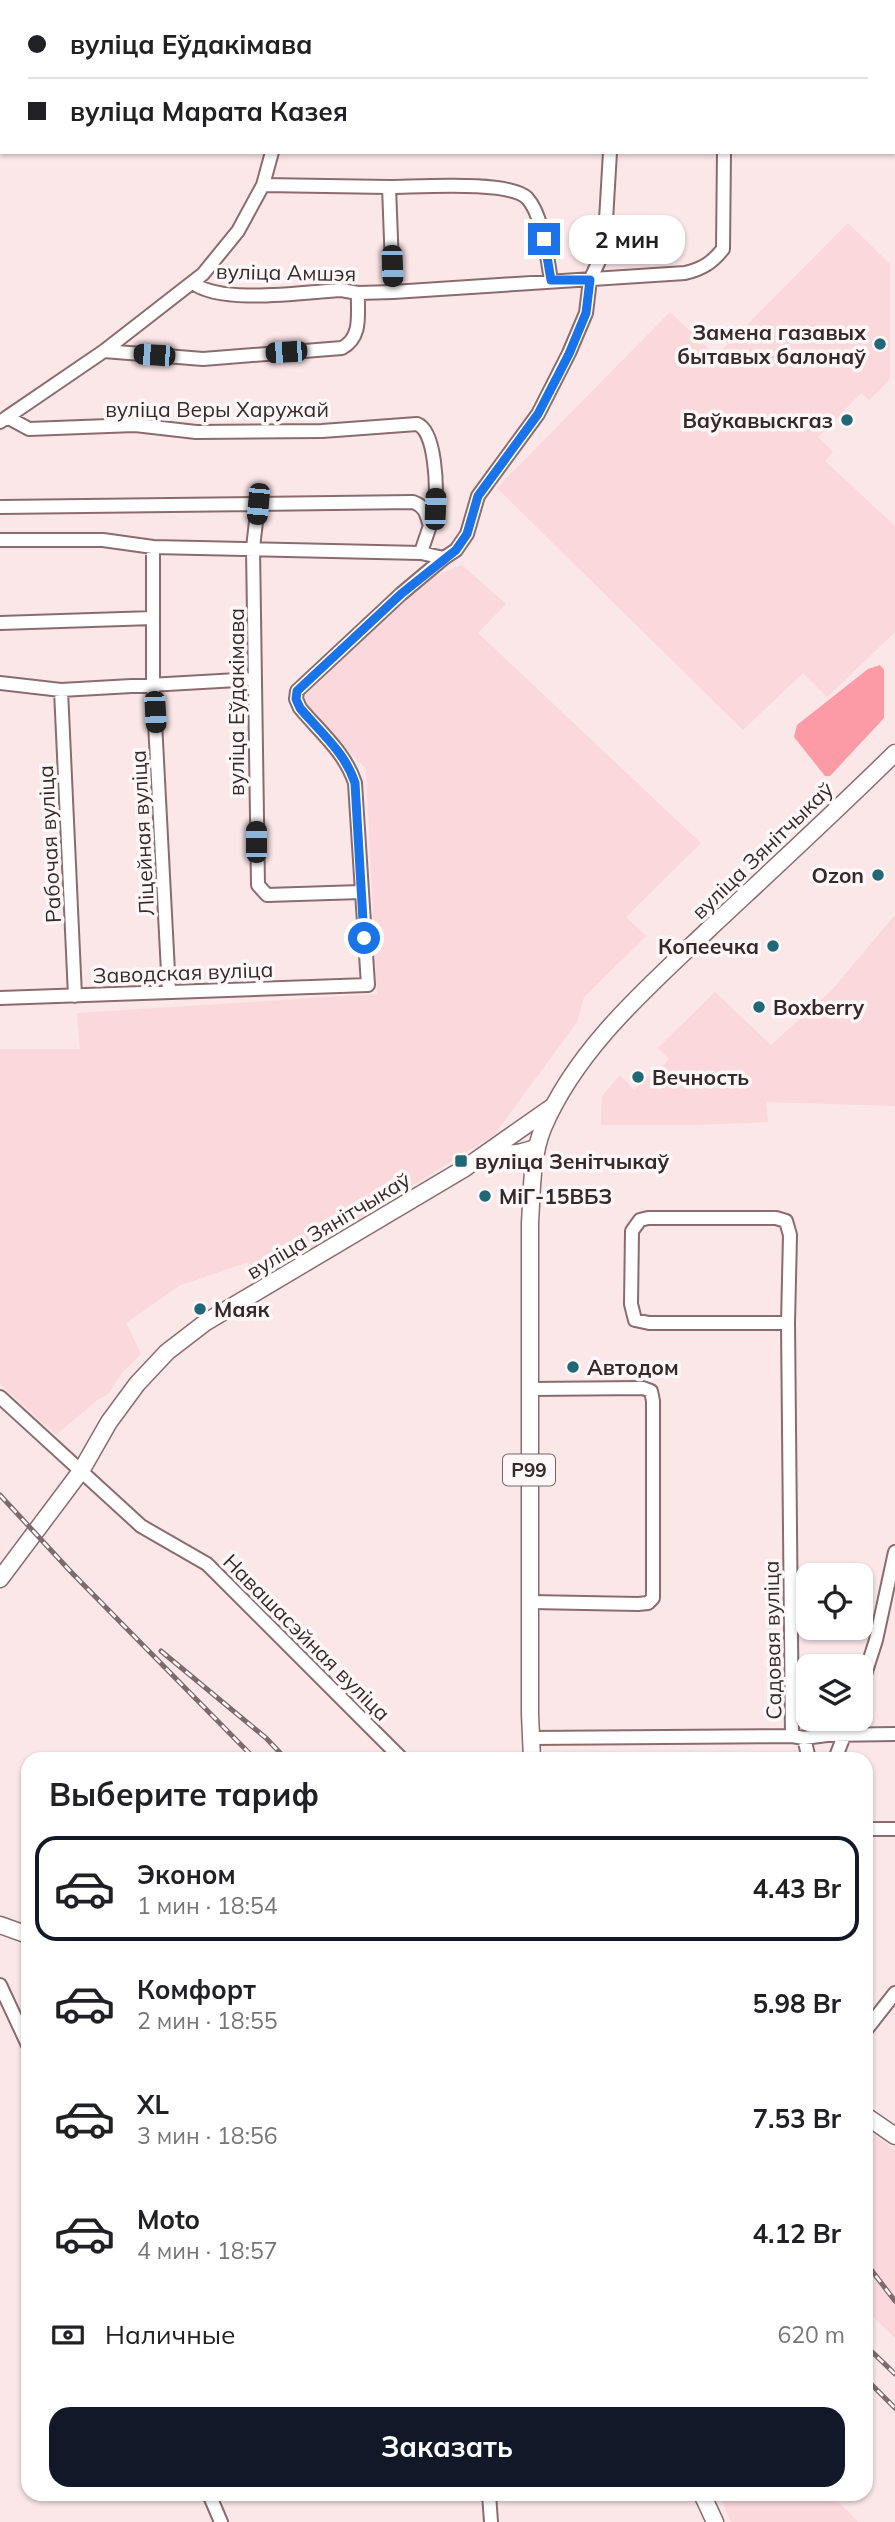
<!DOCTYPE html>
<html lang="ru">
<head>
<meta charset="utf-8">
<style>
	:root { --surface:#fff; --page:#f2f2f2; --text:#202124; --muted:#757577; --line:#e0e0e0; --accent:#111827 }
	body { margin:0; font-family:Mulish,sans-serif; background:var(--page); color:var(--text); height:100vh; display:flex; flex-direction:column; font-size:26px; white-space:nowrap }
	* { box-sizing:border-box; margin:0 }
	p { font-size:23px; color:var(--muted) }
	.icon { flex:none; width:38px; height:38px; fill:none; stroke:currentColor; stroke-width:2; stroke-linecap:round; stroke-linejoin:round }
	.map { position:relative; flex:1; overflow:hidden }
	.drawer { position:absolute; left:21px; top:1752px; width:852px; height:749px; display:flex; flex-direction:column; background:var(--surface); border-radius:21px; box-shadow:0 2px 5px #0004 }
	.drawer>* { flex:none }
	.guide { position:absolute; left:0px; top:0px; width:896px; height:154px; box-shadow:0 2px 5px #0004; display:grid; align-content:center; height:154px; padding:0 28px; background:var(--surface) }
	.fabs { position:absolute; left:796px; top:1563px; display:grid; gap:14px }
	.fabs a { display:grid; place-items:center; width:77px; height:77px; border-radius:14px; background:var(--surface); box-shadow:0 2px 5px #0004; font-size:35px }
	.end { position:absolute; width:32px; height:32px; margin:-16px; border:9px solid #1a73e8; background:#fff; box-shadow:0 0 0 4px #fff }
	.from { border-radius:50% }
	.bubble { position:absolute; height:49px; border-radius:21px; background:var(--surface); box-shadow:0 2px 5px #0004; font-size:23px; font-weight:700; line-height:49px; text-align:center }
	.car { position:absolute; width:21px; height:42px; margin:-21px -10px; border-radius:9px; box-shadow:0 0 5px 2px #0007; background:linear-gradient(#222 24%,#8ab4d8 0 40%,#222 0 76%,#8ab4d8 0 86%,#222 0) }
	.guide b { display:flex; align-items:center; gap:24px; height:66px; font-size:26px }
	.guide b+b { border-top:2px solid var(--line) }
	.guide i { width:18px; height:18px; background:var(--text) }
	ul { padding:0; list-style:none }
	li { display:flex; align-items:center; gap:21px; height:105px; margin:0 14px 10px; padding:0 14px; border:4px solid transparent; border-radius:21px }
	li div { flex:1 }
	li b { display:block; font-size:26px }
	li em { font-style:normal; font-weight:700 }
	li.on { border-color:var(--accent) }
	li>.icon { width:63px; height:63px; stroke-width:1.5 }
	h2 { padding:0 28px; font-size:32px; line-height:84px }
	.pay { display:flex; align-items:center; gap:18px; height:77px; padding:0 28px; font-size:26px }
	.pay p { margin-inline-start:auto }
	.button { display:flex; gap:14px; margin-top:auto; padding:14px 28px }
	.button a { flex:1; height:80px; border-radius:21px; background:var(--accent); color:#fff; font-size:28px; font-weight:700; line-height:80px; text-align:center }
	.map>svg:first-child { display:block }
	.built { fill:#fad8db }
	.forest { fill:#fc9ba6 }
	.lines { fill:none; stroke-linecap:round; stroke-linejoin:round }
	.minor-casing { stroke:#8a6c6e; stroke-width:16 }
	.major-casing { stroke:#8a6c6e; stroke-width:19 }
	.minor { stroke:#fff; stroke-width:12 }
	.major { stroke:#fff; stroke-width:16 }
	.rail-casing { stroke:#7b6b6d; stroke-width:5 }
	.rail { stroke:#fef7f8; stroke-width:2.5; stroke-dasharray:8; stroke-linecap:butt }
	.route { stroke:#1a73e8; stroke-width:9 }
	.poi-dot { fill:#206875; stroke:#fef7f8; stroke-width:2.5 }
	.labels { text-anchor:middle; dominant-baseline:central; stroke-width:7; stroke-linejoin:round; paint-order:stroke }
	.shield { fill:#fef7f8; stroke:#726768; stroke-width:2 }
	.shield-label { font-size:19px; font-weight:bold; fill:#36292a }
	.street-label { font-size:21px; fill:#36292a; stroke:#fef7f8 }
	.poi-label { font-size:21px; font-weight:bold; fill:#36292a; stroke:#fef7f8; text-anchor:start }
</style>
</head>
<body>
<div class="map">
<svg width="895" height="2522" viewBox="0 0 895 2522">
	<rect width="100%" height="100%" fill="#fbe6e8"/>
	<path class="built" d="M848 223 890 264V379L869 400 861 393 818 437 833 452 825 461 895 526V632L827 697 803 673 743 730 497 488 670 312 716 356Z
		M462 565 506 604 478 633 701 843 626 917 646 936 584 997 577 1022 495 1134 260 1281 248 1262 179 1286 126 1323 141 1354 122 1373 108 1394 97 1400 56 1435 0 1384V1049H80L77 1013 377 994 366 769 300 701 423 581Z
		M895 915V1106L766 1102 768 1122 699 1125H601L602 1096 620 1075 634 1090 660 1066 662 1067 669 1059 658 1048 715 992 771 1045 831 991Z
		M866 2129 895 2150V2338L866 2310Z
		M719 2494H831L858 2522H731Z"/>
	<path class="forest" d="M880 665 884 670V718L830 776H825L794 737 797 725 868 669Z"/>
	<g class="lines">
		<g class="minor-casing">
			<path id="minor" d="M299 2 300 0
				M427 2V0
				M522 2V0
				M620 2V0
				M724 2V0
				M894 89H895
				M263 185 389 187 393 292
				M389 187C417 187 509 180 527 198 543 215 547 258 551 280
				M193 283C222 305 304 292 341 290L358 293 393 292 685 273C702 269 712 263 723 249L724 152
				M104 351 203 359 342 348C363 337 357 313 358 293
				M7 417 29 429 135 425 196 432 322 431 417 424C436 431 437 488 435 506 433 521 425 538 421 553
				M0 422 104 351 203 274 238 231 263 185 272 152
				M258 504 253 548 258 885 267 895 361 892
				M0 507 413 502C424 506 426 512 429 523
				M0 540H103L153 547 421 553 444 558 401 594 297 691 296 699 300 708C320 732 345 752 355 783L368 985 0 998
				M153 547V684L169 991
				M444 558 456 550 467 534 478 496 538 414 569 353 586 313 590 280 600 259 605 237 610 152
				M0 623 153 618
				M0 683 61 690 255 679
				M61 690 75 996
				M530 1389 643 1388 651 1391 653 1401V1598L648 1603 638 1604 531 1602
				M0 1397 141 1526 207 1564 402 1759
				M861 1687 876 1640 895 1552
				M792 1736 804 1738 827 1735 895 1734
				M530 1738 792 1736 788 1323H649L635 1320 631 1304 632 1231 640 1220 648 1218H776L786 1221 790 1235 788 1323
				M804 1738 809 1759
				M835 1759 851 1718
				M866 1829H895
				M0 1985 28 2045
				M866 2030 895 1993
				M209 2494 221 2522
				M489 2494 491 2522"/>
		</g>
		<g class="major-casing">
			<path id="major" d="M487 1156C505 1153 520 1155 537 1147
				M0 1579 81 1471 109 1422 137 1384 167 1352 206 1322 465 1168 552 1107
				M532 1759 530 1714V1223C532 1192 531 1158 543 1128 577 1048 647 988 709 929 771 871 834 813 895 753
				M0 1925 28 1935
				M866 2116 895 2136
				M702 2494 715 2522"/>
		</g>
		<use href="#minor" class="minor"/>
		<use href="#major" class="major"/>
		<g class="rail-casing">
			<path id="rail" d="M0 1495 72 1573 255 1759
				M161 1651 266 1738 286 1759
				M866 2263 895 2301
				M866 2346 895 2374
				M866 2379 895 2408"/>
		</g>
		<use href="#rail" class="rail"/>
	</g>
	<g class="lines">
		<path class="route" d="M364 938 355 783C345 752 320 732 300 708L296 699 297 691 401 594 456 550 467 534 478 496 538 414 569 354 586 313 590 280H551L544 239"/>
	</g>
	<g class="poi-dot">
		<circle cx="880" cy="344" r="7"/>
		<circle cx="847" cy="420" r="7"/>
		<circle cx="878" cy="875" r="7"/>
		<circle cx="773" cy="946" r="7"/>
		<circle cx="759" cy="1007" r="7"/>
		<circle cx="638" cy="1077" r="7"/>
		<rect x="454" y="1154" width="14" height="14" rx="3.5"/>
		<circle cx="485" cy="1196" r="7"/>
		<circle cx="200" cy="1309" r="7"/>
		<circle cx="573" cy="1367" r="7"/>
	</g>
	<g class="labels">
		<rect class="shield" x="503" y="1454.5" width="52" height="31" rx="5"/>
		<g class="shield-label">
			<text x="529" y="1470">Р99</text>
		</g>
		<g class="street-label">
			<text transform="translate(286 272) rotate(1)">вуліца Амшэя</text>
			<text x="217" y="409">вуліца Веры Харужай</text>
			<text transform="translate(236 702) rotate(-90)">вуліца Еўдакімава</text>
			<text transform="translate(142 833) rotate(-93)">Ліцейная вуліца</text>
			<text transform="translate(49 844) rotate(-93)">Рабочая вуліца</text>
			<text transform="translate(762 850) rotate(-44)">вуліца Зянітчыкаў</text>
			<text transform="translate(183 972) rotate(-2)">Заводская вуліца</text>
			<text transform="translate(328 1225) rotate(-31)">вуліца Зянітчыкаў</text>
			<text transform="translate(307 1637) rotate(45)">Навашасэйная вуліца</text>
			<text transform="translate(772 1640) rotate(-91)">Садовая вуліца</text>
		</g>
		<g class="poi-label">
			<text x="866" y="332" text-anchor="end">Замена газавых<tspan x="866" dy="24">бытавых балонаў</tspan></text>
			<text x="833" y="420" text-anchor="end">Ваўкавыскгаз</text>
			<text x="864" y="875" text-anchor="end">Ozon</text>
			<text x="759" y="946" text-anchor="end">Копеечка</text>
			<text x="773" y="1007">Boxberry</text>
			<text x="652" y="1077">Вечность</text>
			<text x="475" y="1161">вуліца Зенітчыкаў</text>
			<text x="499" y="1196">МіГ-15ВБЗ</text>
			<text x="214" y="1309">Маяк</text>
			<text x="587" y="1367">Автодом</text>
		</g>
	</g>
</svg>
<div class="fabs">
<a><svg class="icon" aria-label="locate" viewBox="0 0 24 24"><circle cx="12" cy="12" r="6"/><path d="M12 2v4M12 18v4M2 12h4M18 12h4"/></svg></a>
<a><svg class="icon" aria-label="layers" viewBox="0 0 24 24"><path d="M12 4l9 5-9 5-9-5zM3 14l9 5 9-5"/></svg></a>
</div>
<i class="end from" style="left:364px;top:938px"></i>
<i class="end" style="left:544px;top:239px"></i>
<div class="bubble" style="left:569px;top:215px;width:116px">2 мин</div>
<i class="car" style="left:392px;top:266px;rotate:178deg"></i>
<i class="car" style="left:286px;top:352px;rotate:266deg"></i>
<i class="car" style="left:154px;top:355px;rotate:274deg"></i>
<i class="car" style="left:258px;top:504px;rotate:185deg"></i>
<i class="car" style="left:435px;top:509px;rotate:2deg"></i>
<i class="car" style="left:155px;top:712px;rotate:177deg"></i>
<i class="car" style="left:256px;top:842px;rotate:0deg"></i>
<div class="guide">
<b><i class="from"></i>вуліца Еўдакімава</b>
<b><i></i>вуліца Марата Казея</b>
</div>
<section class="drawer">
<h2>Выберите тариф</h2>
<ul>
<li class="on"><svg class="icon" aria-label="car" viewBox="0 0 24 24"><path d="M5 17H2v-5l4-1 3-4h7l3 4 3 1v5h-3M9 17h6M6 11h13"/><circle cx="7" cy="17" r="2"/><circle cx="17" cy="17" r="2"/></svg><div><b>Эконом</b><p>1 мин · 18:54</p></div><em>4.43 Br</em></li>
<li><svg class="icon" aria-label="car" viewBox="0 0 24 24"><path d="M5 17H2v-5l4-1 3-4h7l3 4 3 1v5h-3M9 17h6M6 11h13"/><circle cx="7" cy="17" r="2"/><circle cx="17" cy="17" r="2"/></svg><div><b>Комфорт</b><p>2 мин · 18:55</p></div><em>5.98 Br</em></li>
<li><svg class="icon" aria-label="car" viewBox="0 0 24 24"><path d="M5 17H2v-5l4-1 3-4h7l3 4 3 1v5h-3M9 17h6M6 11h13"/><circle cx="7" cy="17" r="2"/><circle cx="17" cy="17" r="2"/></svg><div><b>XL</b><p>3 мин · 18:56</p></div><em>7.53 Br</em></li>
<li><svg class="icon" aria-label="car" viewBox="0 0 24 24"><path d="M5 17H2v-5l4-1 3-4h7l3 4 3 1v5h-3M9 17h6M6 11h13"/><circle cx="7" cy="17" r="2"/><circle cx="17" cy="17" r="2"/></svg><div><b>Moto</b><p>4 мин · 18:57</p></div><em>4.12 Br</em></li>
</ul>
<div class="pay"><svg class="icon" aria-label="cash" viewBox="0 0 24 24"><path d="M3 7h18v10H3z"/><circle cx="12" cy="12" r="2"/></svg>Наличные<p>620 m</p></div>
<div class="button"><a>Заказать</a></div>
</section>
</div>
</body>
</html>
